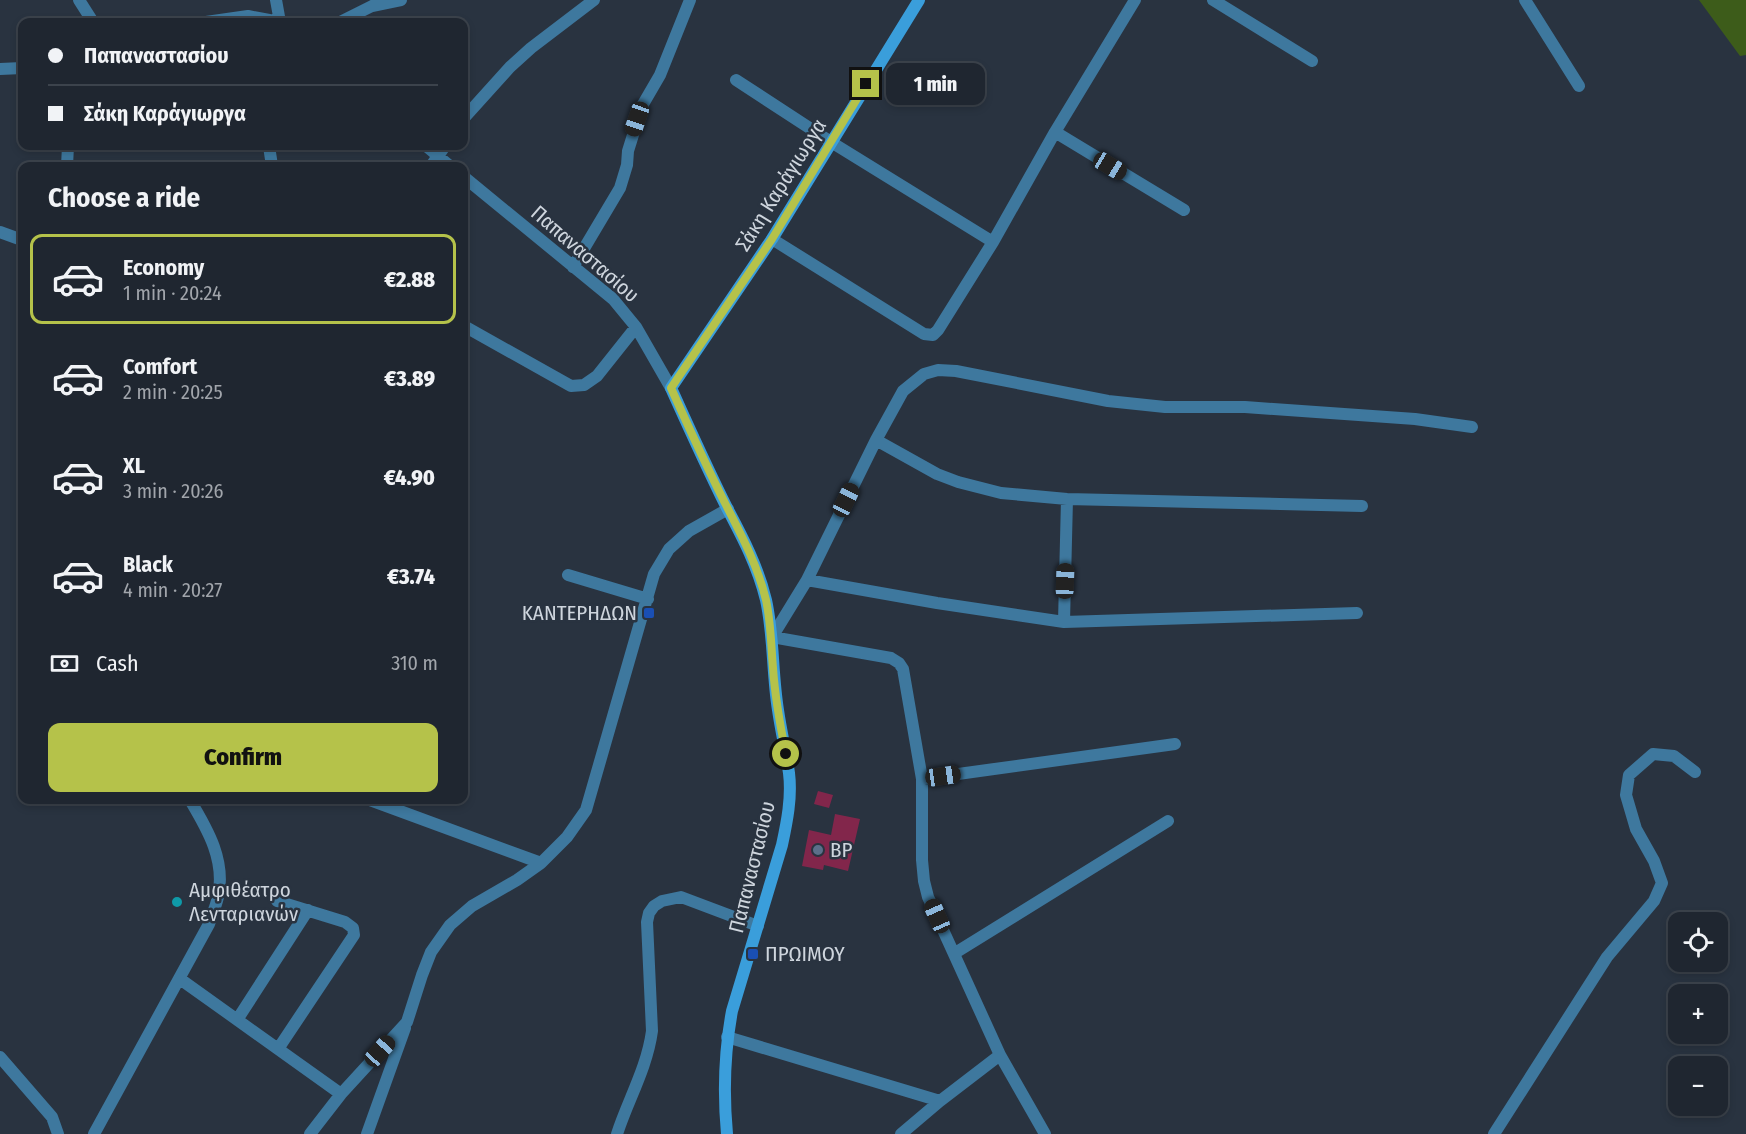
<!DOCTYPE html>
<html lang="en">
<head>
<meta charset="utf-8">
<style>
	:root { --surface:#1f2630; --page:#2c323c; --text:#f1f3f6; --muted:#a1a5ab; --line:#3c434c; --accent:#b5c24a }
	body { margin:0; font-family:"Fira Sans Condensed",sans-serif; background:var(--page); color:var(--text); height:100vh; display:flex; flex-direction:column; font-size:22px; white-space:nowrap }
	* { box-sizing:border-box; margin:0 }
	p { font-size:20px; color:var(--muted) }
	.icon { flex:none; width:33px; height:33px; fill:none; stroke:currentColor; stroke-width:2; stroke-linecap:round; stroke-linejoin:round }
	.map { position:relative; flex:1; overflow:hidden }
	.details { position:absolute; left:18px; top:162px; width:450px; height:642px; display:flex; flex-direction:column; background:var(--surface); border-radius:12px; box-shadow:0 3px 9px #0003,0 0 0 2px var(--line) }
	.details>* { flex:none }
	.banner { position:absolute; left:18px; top:18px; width:450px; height:132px; border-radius:12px; box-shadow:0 3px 9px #0003,0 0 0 2px var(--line); display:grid; align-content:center; height:132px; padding:0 30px; background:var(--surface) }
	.tools { position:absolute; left:1668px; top:912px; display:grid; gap:12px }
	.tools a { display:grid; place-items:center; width:60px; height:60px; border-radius:12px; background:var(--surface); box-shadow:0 3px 9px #0003,0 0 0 2px var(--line); font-size:30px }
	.end { position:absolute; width:27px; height:27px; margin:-14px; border:8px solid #b5c24a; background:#111; box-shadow:0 0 0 3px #111 }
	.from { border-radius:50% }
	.bubble { position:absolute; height:42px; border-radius:12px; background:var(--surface); box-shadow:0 3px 9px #0003,0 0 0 2px var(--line); font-size:20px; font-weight:800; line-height:42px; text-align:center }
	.car { position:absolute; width:18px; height:36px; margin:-18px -9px; border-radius:8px; box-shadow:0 0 4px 2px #0007; background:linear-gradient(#222 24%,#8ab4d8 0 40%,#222 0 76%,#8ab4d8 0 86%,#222 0) }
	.banner b { display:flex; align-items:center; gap:21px; height:57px; font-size:22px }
	.banner b+b { border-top:2px solid var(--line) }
	.banner i { width:15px; height:15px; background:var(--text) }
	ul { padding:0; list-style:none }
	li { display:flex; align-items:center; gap:18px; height:90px; margin:0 12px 9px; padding:0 18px; border:3px solid transparent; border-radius:12px }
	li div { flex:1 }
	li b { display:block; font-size:22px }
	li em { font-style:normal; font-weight:800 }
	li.active { border-color:var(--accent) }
	li>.icon { width:54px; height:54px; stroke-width:1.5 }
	h2 { padding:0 30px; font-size:27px; line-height:72px }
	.pay { display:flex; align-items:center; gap:15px; height:66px; padding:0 30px; font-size:22px }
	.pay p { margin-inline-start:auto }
	.action { display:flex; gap:12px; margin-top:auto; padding:12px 30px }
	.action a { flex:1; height:69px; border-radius:12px; background:var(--accent); color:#111; font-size:24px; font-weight:800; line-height:69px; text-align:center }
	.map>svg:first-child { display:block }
	.green { fill:#3d5c1a }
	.building { fill:#82264b }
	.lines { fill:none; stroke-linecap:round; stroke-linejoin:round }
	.street { stroke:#3e789e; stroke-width:12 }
	.secondary { stroke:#3a9edb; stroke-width:12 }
	.route { stroke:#b5c24a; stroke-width:8 }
	.transit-dot { fill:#1a4fb4; stroke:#293340; stroke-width:2 }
	.service-dot { fill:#5c6f8a; stroke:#293340; stroke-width:2 }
	.culture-dot { fill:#0f9aa8; stroke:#293340; stroke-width:2 }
	.labels { text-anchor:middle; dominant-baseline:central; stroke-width:5; stroke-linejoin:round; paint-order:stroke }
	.street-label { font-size:21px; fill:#ced5dd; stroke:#293340 }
	.poi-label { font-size:21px; fill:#ced5dd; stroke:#293340; text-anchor:start }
</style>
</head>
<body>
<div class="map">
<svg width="1746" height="1134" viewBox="0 0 1746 1134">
	<rect width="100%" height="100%" fill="#293340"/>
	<path class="green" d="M1699 0H1746V55L1740 56Z"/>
	<path class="building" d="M818 791 833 795 829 808 814 804Z
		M835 814 860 819 848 871 824 865 823 870 802 866 809 830 831 835Z"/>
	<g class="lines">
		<path class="street" d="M79 0 93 22
			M1213 0 1312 61
			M1525 0 1579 86
			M206 22 248 16 280 22 276 0
			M340 22 372 6 401 0
			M0 69 22 68
			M736 80 831 142 993 242
			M464 118 510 67 531 48 594 0
			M1055 132 1184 210
			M269 146 272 166
			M426 146 450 166
			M67 166 68 146
			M431 166 445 146
			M464 177 613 299 636 327 671 388
			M0 232 22 240
			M772 239 924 334 933 335 938 330 993 242 1055 132 1135 0
			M573 267 620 188 627 165 628 151 642 106 660 75 690 0
			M464 326 571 386 584 385 597 376 636 327
			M876 440 937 474 958 482 1001 493 1067 499 1362 506
			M568 575 648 599
			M807 580 937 603 1064 622 1357 613
			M1064 622 1067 499
			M922 779 1175 744
			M370 800 541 863
			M277 901 345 922 353 928 354 935 278 1049
			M955 953 1168 821
			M180 979 341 1094
			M237 1020 308 910
			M727 1037 940 1101
			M0 1057 52 1117 58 1134
			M94 1134 209 924C212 915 216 906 218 897 226 861 208 830 190 800
			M310 1134 341 1094 407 1022 422 975 431 952 450 925 472 906 517 880 541 863 567 837 586 810 654 574 669 549 689 531 728 509
			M367 1134 405 1028
			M617 1134C628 1100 647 1068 652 1031L647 922 649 913 654 906 662 901 681 897 758 926
			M901 1134 940 1101 1000 1055
			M1045 1134 1000 1055 928 897 924 881 922 860V779L903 669 899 663 891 658 772 637 807 580 876 440 903 391 924 374 938 370 956 371 1108 401 1165 407H1245L1415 419 1472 427
			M1494 1134 1607 957 1654 901 1662 883 1654 861 1636 829 1626 795 1629 775 1653 754 1674 756 1695 772"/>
		<path class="secondary" d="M727 1134C723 1091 724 1054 732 1011L782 845C787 822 792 797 789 773 786 752 781 731 778 710 772 673 774 636 766 600 758 567 743 538 727 508 707 468 689 428 671 388L772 239 919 0"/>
	</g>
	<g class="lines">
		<path class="route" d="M786 754C780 725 775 697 773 668 771 645 771 623 766 600 758 567 743 538 727 507 707 468 689 428 671 388L772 239 866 84"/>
	</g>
	<g class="transit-dot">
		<rect x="643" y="607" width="12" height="12" rx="3"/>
		<rect x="747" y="948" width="12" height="12" rx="3"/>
	</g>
	<circle class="service-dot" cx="818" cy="850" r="6"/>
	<circle class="culture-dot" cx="177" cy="902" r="6"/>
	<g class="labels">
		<g class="street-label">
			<text transform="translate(781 185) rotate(-58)">Σάκη Καράγιωργα</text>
			<text transform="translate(585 254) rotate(41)">Παπαναστασίου</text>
			<text transform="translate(752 867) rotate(-76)">Παπαναστασίου</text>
		</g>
		<g class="poi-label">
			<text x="637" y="613" text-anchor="end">ΚΑΝΤΕΡΗΔΩΝ</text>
			<text x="830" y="850">BP</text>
			<text x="189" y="890">Αμφιθέατρο<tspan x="189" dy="24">Λενταριανών</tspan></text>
			<text x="765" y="954">ΠΡΩΙΜΟΥ</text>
		</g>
	</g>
</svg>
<div class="tools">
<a><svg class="icon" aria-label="locate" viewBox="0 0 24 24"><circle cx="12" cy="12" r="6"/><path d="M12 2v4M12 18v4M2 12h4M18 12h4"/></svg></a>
<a>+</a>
<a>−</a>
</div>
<i class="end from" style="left:786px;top:754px"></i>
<i class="end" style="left:866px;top:84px"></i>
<div class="bubble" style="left:886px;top:63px;width:99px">1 min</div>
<i class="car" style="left:637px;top:119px;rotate:199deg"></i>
<i class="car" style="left:1110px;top:166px;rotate:121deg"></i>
<i class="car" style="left:846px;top:500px;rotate:26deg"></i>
<i class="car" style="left:1065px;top:581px;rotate:2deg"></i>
<i class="car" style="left:943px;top:776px;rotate:82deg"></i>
<i class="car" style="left:937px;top:916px;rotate:336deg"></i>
<i class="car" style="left:380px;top:1051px;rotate:42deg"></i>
<div class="banner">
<b><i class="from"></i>Παπαναστασίου</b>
<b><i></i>Σάκη Καράγιωργα</b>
</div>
<section class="details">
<h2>Choose a ride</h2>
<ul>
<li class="active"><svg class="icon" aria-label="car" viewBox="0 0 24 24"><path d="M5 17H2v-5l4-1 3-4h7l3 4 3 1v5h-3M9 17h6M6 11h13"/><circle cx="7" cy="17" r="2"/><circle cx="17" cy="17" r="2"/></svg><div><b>Economy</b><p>1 min · 20:24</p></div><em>€2.88</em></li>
<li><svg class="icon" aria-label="car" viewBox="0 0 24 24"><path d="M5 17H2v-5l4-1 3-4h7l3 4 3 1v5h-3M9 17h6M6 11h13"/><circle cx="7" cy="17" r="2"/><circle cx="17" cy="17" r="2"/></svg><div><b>Comfort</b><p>2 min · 20:25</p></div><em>€3.89</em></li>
<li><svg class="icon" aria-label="car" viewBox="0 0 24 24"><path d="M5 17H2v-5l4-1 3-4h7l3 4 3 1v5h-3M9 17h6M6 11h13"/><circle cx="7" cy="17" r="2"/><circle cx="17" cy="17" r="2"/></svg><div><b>XL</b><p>3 min · 20:26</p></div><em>€4.90</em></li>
<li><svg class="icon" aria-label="car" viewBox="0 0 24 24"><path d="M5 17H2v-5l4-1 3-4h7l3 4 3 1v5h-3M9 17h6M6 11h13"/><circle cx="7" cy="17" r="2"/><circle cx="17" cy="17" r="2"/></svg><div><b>Black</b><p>4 min · 20:27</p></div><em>€3.74</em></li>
</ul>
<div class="pay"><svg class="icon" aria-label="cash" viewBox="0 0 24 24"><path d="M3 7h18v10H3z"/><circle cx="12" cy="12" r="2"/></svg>Cash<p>310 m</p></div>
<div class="action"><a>Confirm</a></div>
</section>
</div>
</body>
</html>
